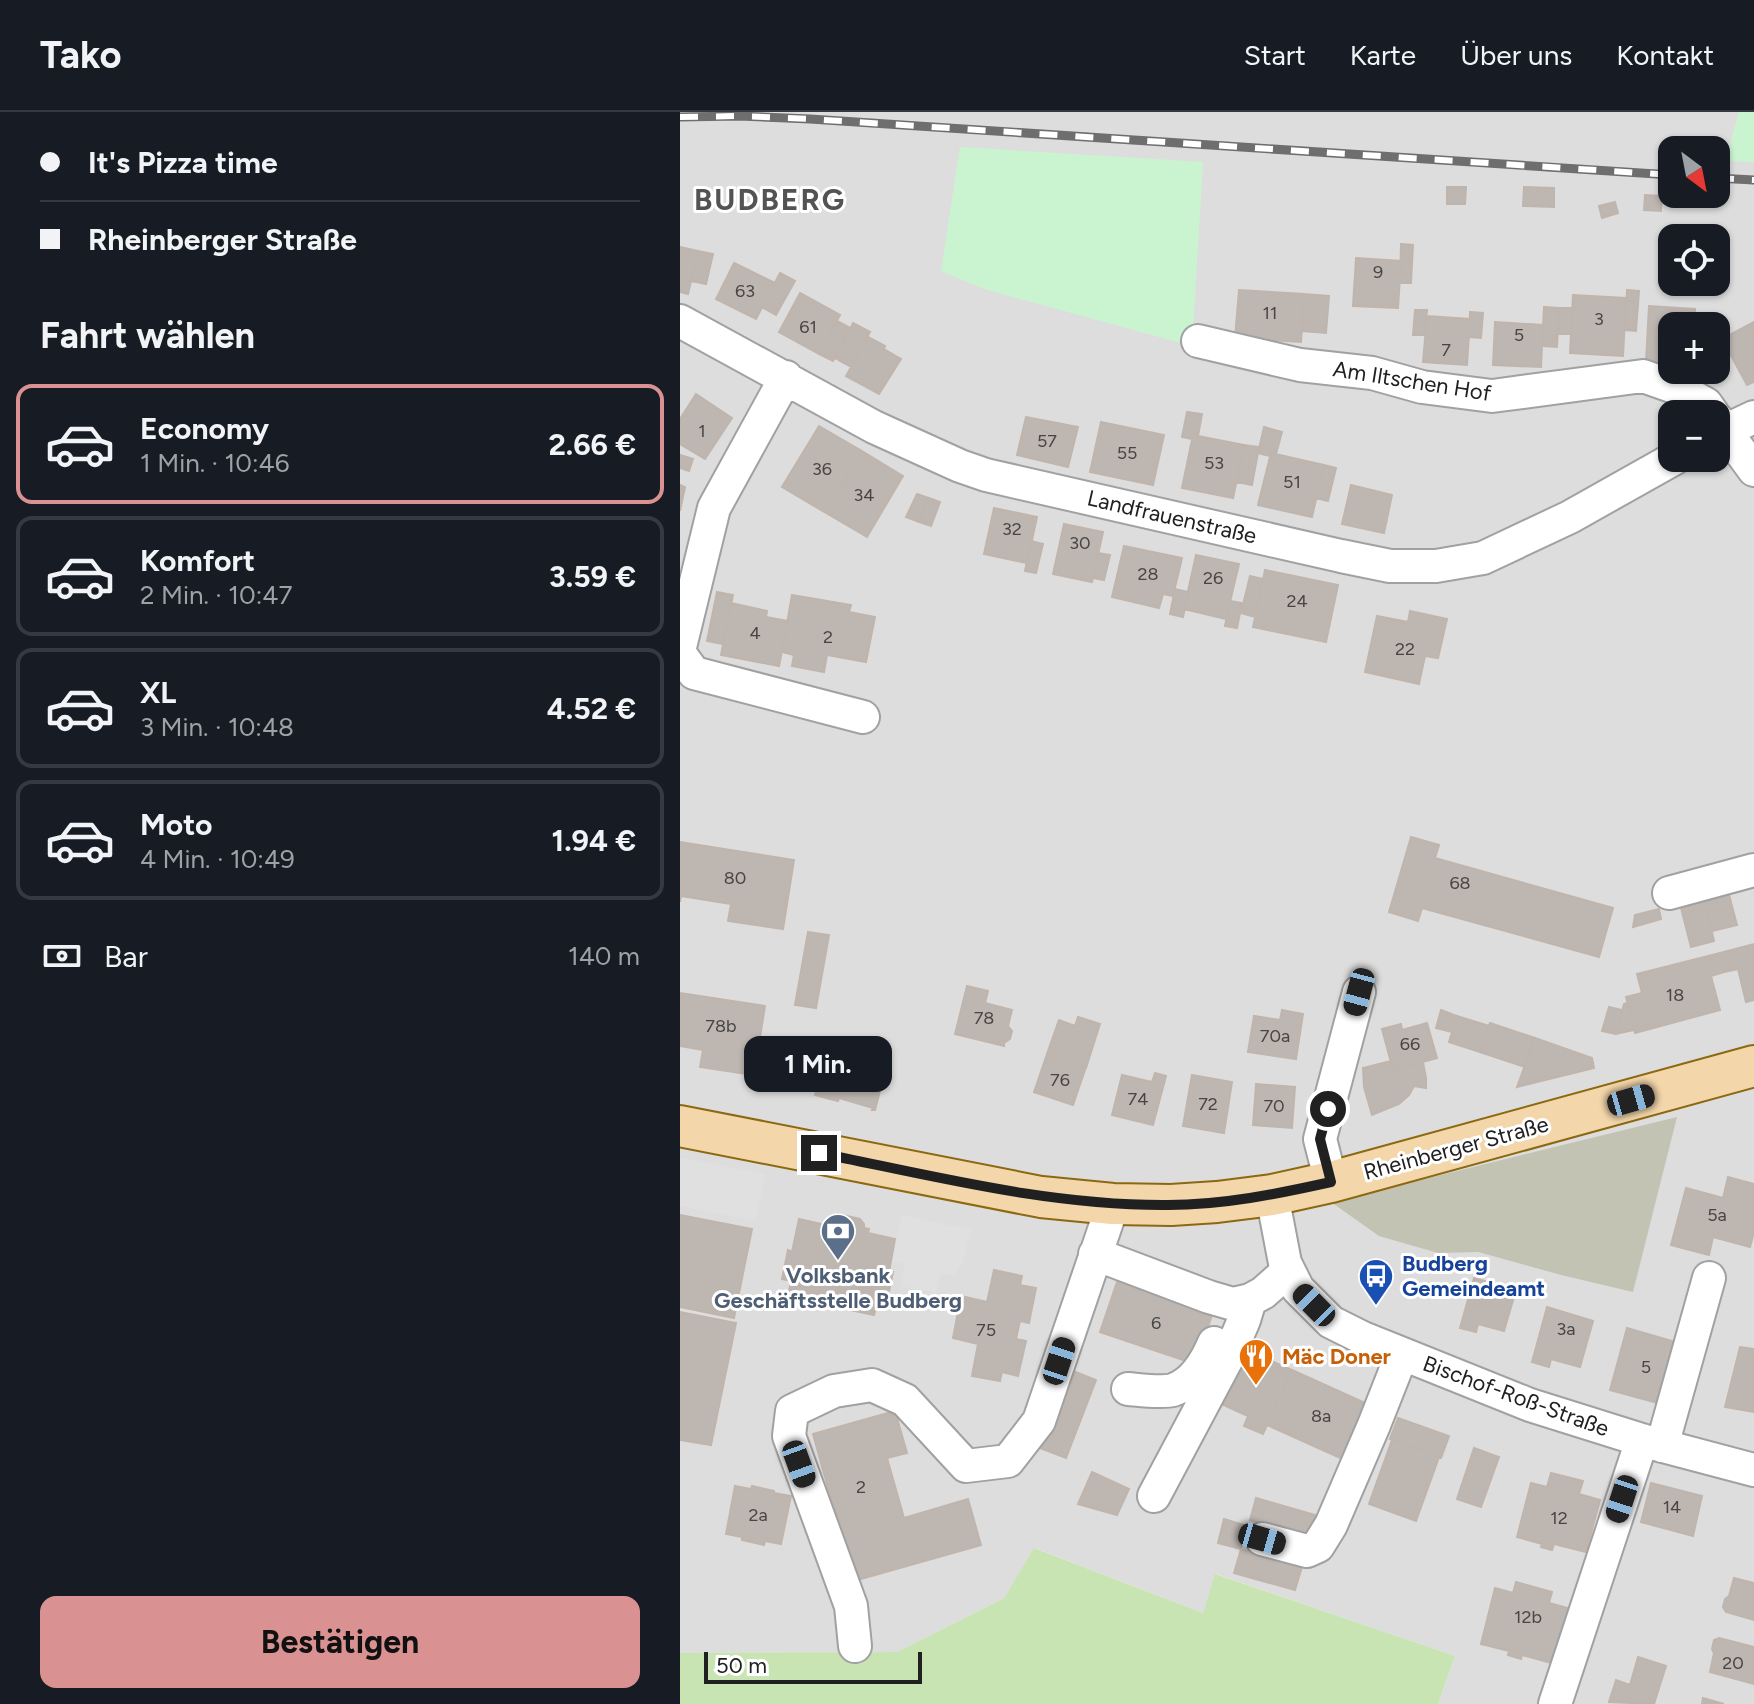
<!DOCTYPE html>
<html lang="de">
<head>
<meta charset="utf-8">
<style>
	:root { --surface:#171b24; --page:#242831; --text:#f1f3f6; --muted:#9ea1a6; --line:#363941; --accent:#d99291 }
	body { margin:0; font-family:Figtree,sans-serif; background:var(--page); color:var(--text); height:100vh; display:flex; flex-direction:column; font-size:30px; white-space:nowrap }
	* { box-sizing:border-box; margin:0 }
	p { font-size:26px; color:var(--muted) }
	.icon { flex:none; width:44px; height:44px; fill:none; stroke:currentColor; stroke-width:2; stroke-linecap:round; stroke-linejoin:round }
	.map { position:relative; flex:1; overflow:hidden }
	.panel { display:flex; flex-direction:column; background:var(--surface); width:680px }
	.panel>* { flex:none }
	.banner { display:grid; align-content:center; height:176px; padding:0 40px; background:var(--surface) }
	.needle { width:52px; rotate:148deg }
	.buttons { position:absolute; left:978px; top:24px; display:grid; gap:16px }
	.buttons a { display:grid; place-items:center; width:72px; height:72px; border-radius:16px; background:var(--surface); box-shadow:0 2px 6px #0004; font-size:40px }
	.scale { position:absolute; left:24px; bottom:20px; width:218px; box-sizing:border-box; padding-left:8px; border:4px solid #202020; border-top:0; font-size:22px; line-height:28px; white-space:nowrap; color:#202020; -webkit-text-stroke:6px #fff; paint-order:stroke }
	.end { position:absolute; width:36px; height:36px; margin:-18px; border:10px solid #202020; background:#fff; box-shadow:0 0 0 4px #fff }
	.from { border-radius:50% }
	.bubble { position:absolute; height:56px; border-radius:16px; background:var(--surface); box-shadow:0 2px 6px #0004; font-size:26px; font-weight:700; line-height:56px; text-align:center }
	.car { position:absolute; width:24px; height:48px; margin:-24px -12px; border-radius:10px; box-shadow:0 0 6px 2px #0007; background:linear-gradient(#222 24%,#8ab4d8 0 40%,#222 0 76%,#8ab4d8 0 86%,#222 0) }
	.banner b { display:flex; align-items:center; gap:28px; height:76px; font-size:30px }
	.banner b+b { border-top:2px solid var(--line) }
	.banner i { width:20px; height:20px; background:var(--text) }
	ul { padding:0; list-style:none }
	li { display:flex; align-items:center; gap:24px; height:120px; margin:0 16px 12px; padding:0 24px; border:4px solid var(--line); border-radius:16px }
	li div { flex:1 }
	li b { display:block; font-size:30px }
	li em { font-style:normal; font-weight:700 }
	li.active { border-color:var(--accent) }
	li>.icon { width:72px; height:72px; stroke-width:1.5 }
	h2 { padding:0 40px; font-size:36px; line-height:96px }
	.pay { display:flex; align-items:center; gap:20px; height:88px; padding:0 40px; font-size:30px }
	.pay p { margin-inline-start:auto }
	.button { display:flex; gap:16px; margin-top:auto; padding:16px 40px }
	.button a { flex:1; height:92px; border-radius:16px; background:var(--accent); color:#111; font-size:32px; font-weight:700; line-height:92px; text-align:center }
	header { display:flex; align-items:center; gap:48px; box-sizing:border-box; height:112px; padding:0 40px; background:var(--surface); border-bottom:2px solid var(--line) }
	header strong { font-size:38px }
	nav { display:flex; gap:44px; margin-inline-start:auto; font-size:28px }
	main { display:flex; flex:1; min-height:0 }
	.map>svg:first-child { display:block }
	.residential { fill:#dedddd; fill-rule:evenodd }
	.construction { fill:#c3c3b4 }
	.grass { fill:#c9e4b3 }
	.park { fill:#caf4cf }
	.parking { fill:#e0e0e0 }
	.building { fill:#bdb6b1; stroke:#c0b5ac; stroke-width:2 }
	.lines { fill:none; stroke-linecap:round; stroke-linejoin:round }
	.minor-casing { stroke:#a1a1a1; stroke-width:36 }
	.major-casing { stroke:#8c6810; stroke-width:44 }
	.minor { stroke:#fff; stroke-width:32 }
	.major { stroke:#f3d6aa; stroke-width:40 }
	.rail-casing { stroke:#6e6e6e; stroke-width:9 }
	.rail { stroke:#fff; stroke-width:6; stroke-dasharray:18; stroke-linecap:butt }
	.route { stroke:#202020; stroke-width:10 }
	.labels { text-anchor:middle; dominant-baseline:central; stroke-width:6; stroke-linejoin:round; paint-order:stroke }
	.number-label { font-size:18px; fill:#474644 }
	.street-label { font-size:22px; fill:#202020; stroke:#fff }
	.transit-label { font-size:22px; font-weight:bold; fill:#164399; stroke:#fff; text-anchor:start }
	.service-label { font-size:22px; font-weight:bold; fill:#4e5e75; stroke:#fff }
	.food-label { font-size:22px; font-weight:bold; fill:#c56008; stroke:#fff; text-anchor:start }
	.district-label { font-size:30px; font-weight:bold; letter-spacing:2px; fill:#535353; stroke:#fff }
</style>
</head>
<body>
<header>
<strong>Tako</strong>
<nav><a>Start</a><a>Karte</a><a>Über uns</a><a>Kontakt</a></nav>
</header>
<main>
<section class="panel">
<div class="banner">
<b><i class="from"></i>It's Pizza time</b>
<b><i></i>Rheinberger Straße</b>
</div>
<h2>Fahrt wählen</h2>
<ul>
<li class="active"><svg class="icon" aria-label="car" viewBox="0 0 24 24"><path d="M5 17H2v-5l4-1 3-4h7l3 4 3 1v5h-3M9 17h6M6 11h13"/><circle cx="7" cy="17" r="2"/><circle cx="17" cy="17" r="2"/></svg><div><b>Economy</b><p>1 Min. · 10:46</p></div><em>2.66 €</em></li>
<li><svg class="icon" aria-label="car" viewBox="0 0 24 24"><path d="M5 17H2v-5l4-1 3-4h7l3 4 3 1v5h-3M9 17h6M6 11h13"/><circle cx="7" cy="17" r="2"/><circle cx="17" cy="17" r="2"/></svg><div><b>Komfort</b><p>2 Min. · 10:47</p></div><em>3.59 €</em></li>
<li><svg class="icon" aria-label="car" viewBox="0 0 24 24"><path d="M5 17H2v-5l4-1 3-4h7l3 4 3 1v5h-3M9 17h6M6 11h13"/><circle cx="7" cy="17" r="2"/><circle cx="17" cy="17" r="2"/></svg><div><b>XL</b><p>3 Min. · 10:48</p></div><em>4.52 €</em></li>
<li><svg class="icon" aria-label="car" viewBox="0 0 24 24"><path d="M5 17H2v-5l4-1 3-4h7l3 4 3 1v5h-3M9 17h6M6 11h13"/><circle cx="7" cy="17" r="2"/><circle cx="17" cy="17" r="2"/></svg><div><b>Moto</b><p>4 Min. · 10:49</p></div><em>1.94 €</em></li>
</ul>
<div class="pay"><svg class="icon" aria-label="cash" viewBox="0 0 24 24"><path d="M3 7h18v10H3z"/><circle cx="12" cy="12" r="2"/></svg>Bar<p>140 m</p></div>
<div class="button"><a>Bestätigen</a></div>
</section>
<div class="map">
<svg width="1074" height="1592" viewBox="0 0 1074 1592">
	<rect width="100%" height="100%" fill="#f0ede8"/>
	<path class="residential" d="M0 0H1074V1592H758L775 1544 536 1462 523 1501 355 1436 324 1486 217 1540 0 1541ZM992 38H1036V82H992ZM992 126H1036V170H992ZM992 214H1036V258H992ZM992 302H1036V346H992Z"/>
	<path class="construction" d="M997 1005 953 1180 881 1163 798 1140 758 1141 699 1124 651 1090Z"/>
	<path class="grass" d="M354 1436 523 1501 535 1462 775 1544 758 1592H0V1541L217 1540 324 1486Z"/>
	<path class="park" d="M1059 0H1074V50L1045 49Z
		M280 35 523 50 512 234 304 177 261 159Z"/>
	<path class="parking" d="M0 1046 85 1062 76 1109 0 1094Z
		M222 1103 291 1118 282 1153 274 1163 260 1162 256 1181 221 1174 225 1151 212 1149Z"/>
	<path class="building" d="M767 75H786L785 92H767Z
		M844 75 874 76V95L843 94Z
		M965 83 982 84 981 99 964 98Z
		M935 90 938 101 922 106 919 94Z
		M721 132 733 133 731 171H720Z
		M0 135 18 139 8 182 0 180Z
		M18 139 33 142 26 172 11 169Z
		M676 146 721 149 718 196 673 194Z
		M54 151 95 171 76 207 36 187Z
		M100 161 115 169 96 203 82 195Z
		M559 178 624 182 621 230 555 226Z
		M947 178 959 179 956 219 945 218Z
		M120 181 160 203 139 242 99 220Z
		M624 182 649 184 646 221 622 219Z
		M893 183 946 186 943 244 890 241Z
		M969 194 1015 197 1014 214H992V251L966 249Z
		M864 195 879 196 877 235 862 234Z
		M879 196H892L891 222H878Z
		M735 198H747L745 223H733Z
		M790 200 803 201 801 226 789 225Z
		M747 204 790 207 787 253 743 250Z
		M157 209 170 216 153 249 139 242Z
		M815 210 863 213 861 255 813 253Z
		M1074 210V270L1067 273 1042 227Z
		M173 211 190 220 171 255 155 246Z
		M188 225 205 234 204 237 221 247 199 282 166 264Z
		M16 282 52 306 25 347 0 332V307Z
		M507 300 522 302 518 324 513 323 512 327 502 325Z
		M346 305 398 315 388 355 337 343Z
		M421 310 484 323 473 373 410 360Z
		M139 314 182 339 146 401 102 375Z
		M584 315 602 320 596 342 591 341 590 344 578 341Z
		M513 323 564 333 553 386 502 376Z
		M564 333 579 335 572 373 557 370Z
		M182 339 223 364 187 425 146 401Z
		M591 341 644 353 632 405 578 393Z
		M0 343 13 347 9 359 0 356Z
		M644 353 656 356 648 389 636 386Z
		M0 373 5 375 0 399Z
		M671 373 712 383 704 421 662 412Z
		M237 382 249 386 239 410 226 405Z
		M249 386 260 390 251 414 239 410Z
		M314 396 357 405 347 451 304 442Z
		M384 412 423 420 412 470 373 462Z
		M351 429 363 432 356 461 345 459Z
		M444 434 502 446 493 484 483 482 479 496 432 485Z
		M418 441 430 443 424 468 413 466Z
		M516 443 559 452 546 507 504 497Z
		M585 458 658 473 646 530 573 515Z
		M570 464 583 467 575 505 561 501Z
		M495 477 508 480 503 505 490 502Z
		M37 480 53 483 43 532 27 529Z
		M112 483 171 493 169 500 195 505 186 550 147 543 144 560 112 554 114 543 102 540Z
		M550 489 562 491 557 516 545 514Z
		M51 491 87 499 86 505 108 509 99 554 41 543Z
		M730 499 767 507 758 546 745 544 739 572 685 560 697 504 728 510Z
		M731 725 759 733 755 746 933 796 919 845 742 796 738 809 709 800Z
		M0 730 114 748 103 817 48 809 51 792 1 784 0 790Z
		M1048 779 1057 813 1032 819 1024 786Z
		M1024 786 1034 829 1011 835 1000 792Z
		M979 797 981 807 953 815 955 803Z
		M128 820 149 823 136 896 115 893Z
		M1074 832V888L1066 890 1058 857 1044 860 1040 841Z
		M1040 841 1044 860 1031 864 1040 898 955 921 946 885 962 881 957 862Z
		M287 874 308 879 305 891 332 898 328 914 332 919 330 927 324 931V934L275 922Z
		M0 881 85 894 74 963 20 955 23 938 0 934Z
		M947 891 954 918 936 922 944 892Z
		M929 895 942 898 936 922 922 919Z
		M602 898 623 902 616 947 568 940 574 904 600 908Z
		M761 898 777 904 772 920 756 916Z
		M777 904 809 914 800 940 769 930Z
		M398 905 420 912 406 956 367 942 379 908 395 914Z
		M747 911 757 946 713 958 702 917 721 912 722 918Z
		M810 911 855 926 845 955 800 940Z
		M855 926 912 946 914 956 837 975Z
		M188 931 211 937 195 998H192L193 996 159 986 158 989 135 983 149 934 184 944Z
		M367 942 406 955 393 993 354 980Z
		M711 949 713 958 743 950 746 966V976L734 974 729 983 719 992 692 1003 684 975 683 956Z
		M475 961 486 964 473 1013 432 1003 442 963 472 970Z
		M512 963 552 970 544 1021 503 1014Z
		M576 972 615 975 612 1016 573 1013Z
		M1048 1065 1074 1072V1120L1070 1135 1033 1125 1029 1143 991 1133 1006 1076 1043 1086Z
		M158 1102 180 1107 184 1112V1116L189 1117 188 1121 215 1127 209 1160H213L207 1189 198 1187 194 1203 161 1196 163 1186 144 1182 142 1192 108 1185 111 1169 102 1167 108 1138 112 1140 119 1107 146 1113 147 1108 152 1110 153 1106Z
		M0 1103 72 1117 54 1206 0 1195Z
		M314 1158 342 1164 340 1173 356 1176 349 1211 340 1209 336 1227 346 1229 338 1264 322 1260 320 1269 292 1264 298 1232 273 1226 281 1184 307 1190Z
		M794 1166 836 1178 824 1219 798 1212 796 1220 780 1216Z
		M437 1170 532 1203 515 1252 420 1220Z
		M867 1195 913 1209 900 1255 871 1247 869 1255 852 1250Z
		M0 1200 56 1211 31 1333 0 1328Z
		M947 1216 1002 1232 985 1293 930 1278Z
		M1060 1235 1074 1237V1300L1045 1295Z
		M564 1237 612 1258 583 1322 564 1314 568 1304 539 1291Z
		M388 1257 416 1268 386 1346 357 1335Z
		M612 1258 694 1295 669 1350 587 1313Z
		M215 1299 227 1341 207 1346 224 1406 288 1387 301 1433 174 1469 133 1322Z
		M718 1306 769 1324 761 1346 710 1327Z
		M712 1328 759 1345 736 1409 689 1392Z
		M794 1336 819 1345 801 1395 777 1387Z
		M412 1360 449 1377 437 1403 398 1392Z
		M871 1361 903 1369 899 1382 920 1388 906 1440 874 1432 872 1438 861 1435 862 1432 837 1425 851 1371 867 1375Z
		M971 1371 1022 1384 1013 1424 961 1410Z
		M55 1374 71 1377 72 1374 94 1379V1381L111 1384 101 1432 85 1429 84 1433 62 1428V1425L46 1422Z
		M576 1386 635 1403 630 1425 570 1408Z
		M544 1407 567 1414 561 1437 538 1431Z
		M561 1437 622 1455 615 1478 554 1461Z
		M1054 1466 1074 1471V1508L1046 1500 1043 1495 1045 1487 1049 1484Z
		M836 1470 872 1480 869 1491 891 1497 875 1552 842 1543 841 1547 828 1543 829 1539 801 1532 815 1476 833 1481Z
		M1039 1526 1074 1535V1572L1030 1560 1034 1541 1032 1537 1034 1528Z
		M958 1545 986 1554 974 1592 929 1590 936 1568 950 1573Z
		M1023 1586 1044 1592H1022Z"/>
	<g class="lines">
		<g class="minor-casing">
			<path id="minor" d="M0 209 194 315 280 354 306 363 661 444 710 454H756L803 446 890 405 995 346
				M518 229 620 253 692 261 742 275 812 284 963 264 997 276 1026 292 1033 302
				M1036 306 1074 358
				M1036 323 1074 305
				M0 535 34 396 106 265
				M0 542 14 561 183 605
				M989 781 1074 758
				M651 1070 640 1027 679 880
				M592 1083 605 1151 618 1177 651 1210 683 1226 850 1293 968 1330 1074 1358
				M415 1142 529 1185 553 1192 570 1188 583 1181 608 1159
				M448 1277C460 1278 482 1281 493 1278 514 1271 526 1250 534 1231
				M982 1334 1029 1166
				M474 1384 549 1243 564 1208 570 1188
				M582 1427 627 1439 638 1434 651 1413 694 1313 722 1242
				M175 1534 171 1494 109 1324 112 1299 154 1279 192 1273 225 1288 286 1354 328 1349 359 1309 433 1092
				M875 1592 962 1328"/>
		</g>
		<g class="major-casing">
			<path id="major" d="M0 1014 361 1085 433 1092 491 1093 537 1090 592 1083 651 1070 1074 954"/>
		</g>
		<use href="#minor" class="minor"/>
		<use href="#major" class="major"/>
		<g class="rail-casing">
			<path id="rail" d="M0 5 59 4 130 7 992 63
				M1036 66 1074 68"/>
		</g>
		<use href="#rail" class="rail"/>
	</g>
	<g class="lines">
		<path class="route" d="M139 1041C254 1064 370 1094 488 1093 543 1093 597 1082 651 1070L640 1027 648 997"/>
	</g>
	<defs>
		<g id="bank-pin" transform="scale(1.8)"><path d="M0 17L-7.5 6A9.5 9.5 0 1 1 7.5 6Z" fill="#5c6f8a" stroke="#fff"/><path d="M-6-4H6V4H-6ZM0-2.3a2.3 2.3 0 1 0 0 4.6a2.3 2.3 0 1 0 0-4.6Z" fill="#fff"/></g>
		<g id="bus-pin" transform="scale(1.8)"><path d="M0 17L-7.5 6A9.5 9.5 0 1 1 7.5 6Z" fill="#1a4fb4" stroke="#fff"/><path d="M-5-6H5V4H4V6H2V4H-2V6H-4V4H-5ZM-3.5-4V0h7V-4ZM-3.5 1.2v1.5H-2V1.2ZM2 1.2v1.5H3.5V1.2Z" fill="#fff"/></g>
		<g id="restaurant-pin" transform="scale(1.8)"><path d="M0 17L-7.5 6A9.5 9.5 0 1 1 7.5 6Z" fill="#e8710a" stroke="#fff"/><path d="M-5-6h1v4h1v-4h1v4h1v-4h1v5L-1.5 .5V6h-2V.5L-5-1ZM5-6V6H3V1.5H1.5Q1.5-4 5-6Z" fill="#fff"/></g>
	</defs>
	<g fill-rule="evenodd">
		<use href="#bank-pin" x="158" y="1119"/>
		<use href="#bus-pin" x="696" y="1164"/>
		<use href="#restaurant-pin" x="576" y="1244"/>
	</g>
	<g class="labels">
		<g class="number-label">
			<text x="698" y="160">9</text>
			<text x="65" y="179">63</text>
			<text x="590" y="201">11</text>
			<text x="919" y="207">3</text>
			<text x="128" y="215">61</text>
			<text x="839" y="223">5</text>
			<text x="766" y="238">7</text>
			<text x="22" y="319">1</text>
			<text x="367" y="329">57</text>
			<text x="447" y="341">55</text>
			<text x="534" y="351">53</text>
			<text x="142" y="357">36</text>
			<text x="612" y="370">51</text>
			<text x="184" y="383">34</text>
			<text x="332" y="417">32</text>
			<text x="400" y="431">30</text>
			<text x="468" y="462">28</text>
			<text x="533" y="466">26</text>
			<text x="617" y="489">24</text>
			<text x="75" y="521">4</text>
			<text x="148" y="525">2</text>
			<text x="725" y="537">22</text>
			<text x="55" y="766">80</text>
			<text x="780" y="771">68</text>
			<text x="995" y="883">18</text>
			<text x="304" y="906">78</text>
			<text x="41" y="914">78b</text>
			<text x="595" y="924">70a</text>
			<text x="730" y="932">66</text>
			<text x="380" y="968">76</text>
			<text x="458" y="987">74</text>
			<text x="528" y="992">72</text>
			<text x="594" y="994">70</text>
			<text x="1037" y="1103">5a</text>
			<text x="476" y="1211">6</text>
			<text x="886" y="1217">3a</text>
			<text x="306" y="1218">75</text>
			<text x="966" y="1255">5</text>
			<text x="641" y="1304">8a</text>
			<text x="181" y="1375">2</text>
			<text x="992" y="1395">14</text>
			<text x="78" y="1403">2a</text>
			<text x="879" y="1406">12</text>
			<text x="848" y="1505">12b</text>
			<text x="1053" y="1551">20</text>
		</g>
		<g class="street-label">
			<text transform="translate(732 269) rotate(9)">Am Iltschen Hof</text>
			<text transform="translate(492 405) rotate(13)">Landfrauenstraße</text>
			<text transform="translate(776 1036) rotate(-15)">Rheinberger Straße</text>
			<text transform="translate(836 1284) rotate(20)">Bischof-Roß-Straße</text>
		</g>
		<g class="transit-label">
			<text x="722" y="1151">Budberg<tspan x="722" dy="25">Gemeindeamt</tspan></text>
		</g>
		<g class="service-label">
			<text x="158" y="1163">Volksbank<tspan x="158" dy="25">Geschäftsstelle Budberg</tspan></text>
		</g>
		<g class="food-label">
			<text x="602" y="1244">Mäc Doner</text>
		</g>
		<g class="district-label">
			<text x="90" y="87">BUDBERG</text>
		</g>
	</g>
</svg>
<div class="buttons">
<a><svg class="needle" viewBox="-14 -14 28 28"><path d="M0-13l5 13h-10z" fill="#e53935"/><path d="M0 13l5-13h-10z" fill="#9ea1a6"/></svg></a>
<a><svg class="icon" aria-label="locate" viewBox="0 0 24 24"><circle cx="12" cy="12" r="6"/><path d="M12 2v4M12 18v4M2 12h4M18 12h4"/></svg></a>
<a>+</a>
<a>−</a>
</div>
<div class="scale">50 m</div>
<i class="end from" style="left:648px;top:997px"></i>
<i class="end" style="left:139px;top:1041px"></i>
<div class="bubble" style="left:64px;top:924px;width:148px">1 Min.</div>
<i class="car" style="left:679px;top:880px;rotate:195deg"></i>
<i class="car" style="left:951px;top:988px;rotate:74deg"></i>
<i class="car" style="left:634px;top:1193px;rotate:315deg"></i>
<i class="car" style="left:379px;top:1249px;rotate:18deg"></i>
<i class="car" style="left:119px;top:1352px;rotate:160deg"></i>
<i class="car" style="left:942px;top:1387px;rotate:198deg"></i>
<i class="car" style="left:582px;top:1427px;rotate:106deg"></i>
</div>
</main>
</body>
</html>
